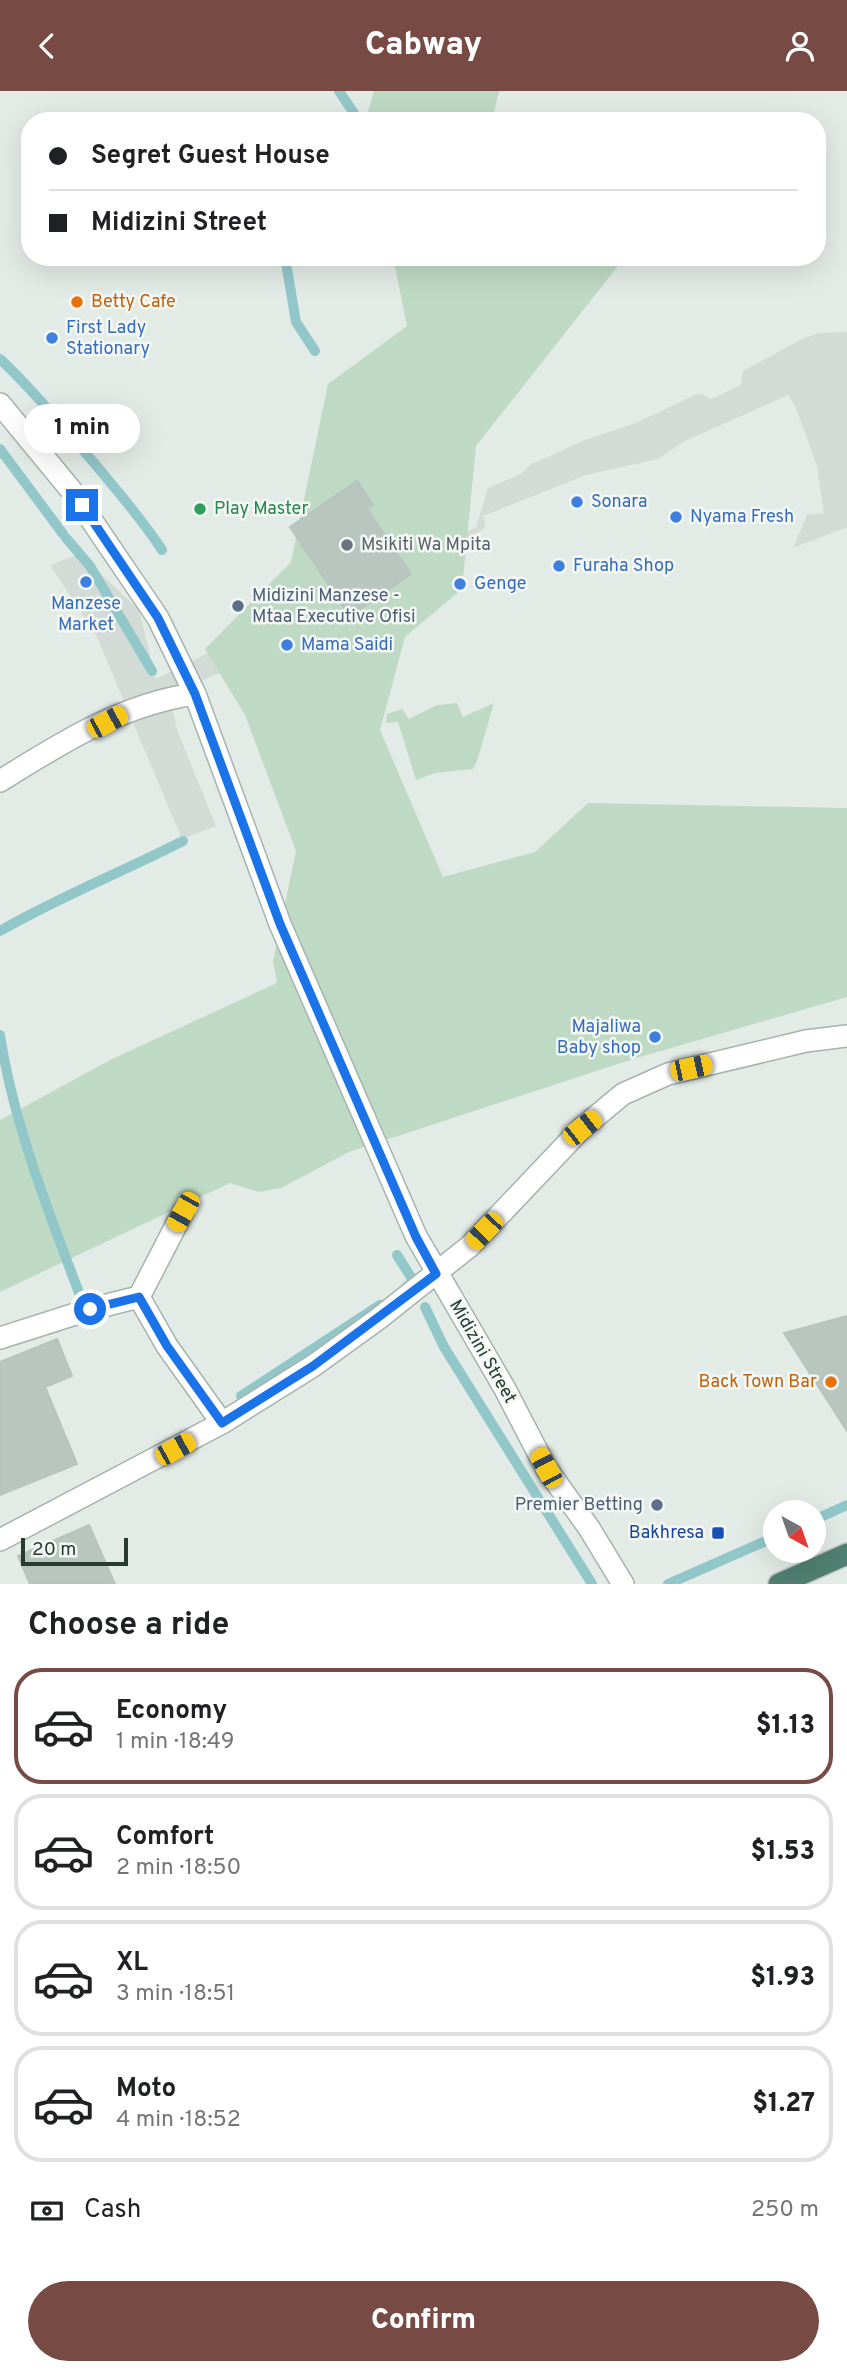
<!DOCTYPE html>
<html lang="en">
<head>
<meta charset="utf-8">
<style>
	:root { --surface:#fff; --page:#f2f2f2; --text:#202124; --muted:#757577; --line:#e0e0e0; --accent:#774a44 }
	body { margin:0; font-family:Overpass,sans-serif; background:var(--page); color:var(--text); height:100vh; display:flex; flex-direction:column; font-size:26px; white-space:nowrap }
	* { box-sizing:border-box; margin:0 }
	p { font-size:23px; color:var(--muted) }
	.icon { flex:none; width:38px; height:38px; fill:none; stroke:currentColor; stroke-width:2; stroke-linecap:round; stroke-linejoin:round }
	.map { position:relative; height:1493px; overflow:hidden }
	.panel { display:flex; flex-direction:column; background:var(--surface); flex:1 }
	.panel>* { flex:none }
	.guide { position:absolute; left:21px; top:21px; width:805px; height:154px; border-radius:28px; box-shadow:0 7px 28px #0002; display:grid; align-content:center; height:154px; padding:0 28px; background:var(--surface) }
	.needle { width:46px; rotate:140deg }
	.tools { position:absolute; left:763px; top:1409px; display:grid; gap:14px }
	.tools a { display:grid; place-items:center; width:63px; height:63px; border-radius:50%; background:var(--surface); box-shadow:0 7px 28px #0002; font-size:35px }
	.scale { position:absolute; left:21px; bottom:18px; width:107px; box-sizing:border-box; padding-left:7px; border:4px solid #253b33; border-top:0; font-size:19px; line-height:24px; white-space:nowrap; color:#253b33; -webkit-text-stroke:5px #f4f8f5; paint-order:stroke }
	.end { position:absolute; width:32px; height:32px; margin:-16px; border:9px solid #1a73e8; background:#fff; box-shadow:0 0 0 4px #fff }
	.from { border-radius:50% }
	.bubble { position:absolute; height:49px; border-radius:24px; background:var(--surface); box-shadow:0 7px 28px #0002; font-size:23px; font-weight:800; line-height:49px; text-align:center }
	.car { position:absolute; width:21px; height:42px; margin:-21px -10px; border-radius:9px; box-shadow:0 0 5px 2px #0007; background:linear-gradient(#f5c518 24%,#345 0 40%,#f5c518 0 76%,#345 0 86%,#f5c518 0) }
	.guide b { display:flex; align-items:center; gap:24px; height:66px; font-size:26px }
	.guide b+b { border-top:2px solid var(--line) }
	.guide i { width:18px; height:18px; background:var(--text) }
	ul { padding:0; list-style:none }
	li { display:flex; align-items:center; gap:21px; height:116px; margin:0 14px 10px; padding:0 14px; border:4px solid var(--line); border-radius:28px }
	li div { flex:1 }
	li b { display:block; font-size:26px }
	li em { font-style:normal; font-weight:800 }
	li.current { border-color:var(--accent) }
	li>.icon { width:63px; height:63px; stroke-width:1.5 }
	h2 { padding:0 28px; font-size:32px; line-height:84px }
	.pay { display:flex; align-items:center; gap:18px; height:77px; padding:0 28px; font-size:26px }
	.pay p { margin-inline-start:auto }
	.button { display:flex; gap:14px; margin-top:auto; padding:14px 28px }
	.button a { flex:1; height:80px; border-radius:42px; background:var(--accent); color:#fff; font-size:28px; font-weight:800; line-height:80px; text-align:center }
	header { display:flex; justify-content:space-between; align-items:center; height:91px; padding:0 28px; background:var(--accent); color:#fff; font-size:32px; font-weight:800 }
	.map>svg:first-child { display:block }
	.built { fill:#d2dbd6 }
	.green { fill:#bfdac4 }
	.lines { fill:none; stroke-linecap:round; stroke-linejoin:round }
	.stream { stroke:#92c7ca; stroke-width:10 }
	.building { fill:#b9c6c0; stroke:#b6c4bd; stroke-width:2 }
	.minor-casing { stroke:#a6b3ad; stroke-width:24 }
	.trunk-casing { stroke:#c2c8c6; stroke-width:24 }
	.minor { stroke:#fff; stroke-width:21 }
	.trunk { stroke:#508071; stroke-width:21 }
	.route { stroke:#1a73e8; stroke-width:9 }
	.food-dot { fill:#e8710a; stroke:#f4f8f5; stroke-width:2.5 }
	.shop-dot { fill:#3f7fe0; stroke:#f4f8f5; stroke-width:2.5 }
	.leisure-dot { fill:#2e9e5b; stroke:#f4f8f5; stroke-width:2.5 }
	.worship-dot { fill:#6b7280; stroke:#f4f8f5; stroke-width:2.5 }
	.service-dot { fill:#5c6f8a; stroke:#f4f8f5; stroke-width:2.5 }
	.transit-dot { fill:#1a4fb4; stroke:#f4f8f5; stroke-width:2.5 }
	.labels { text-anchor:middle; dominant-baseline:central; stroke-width:5; stroke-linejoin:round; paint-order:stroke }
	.food-label { font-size:18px; fill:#c56008; stroke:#f4f8f5; text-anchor:start }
	.shop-label { font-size:18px; fill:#366cbe; stroke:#f4f8f5; text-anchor:start }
	.leisure-label { font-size:18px; fill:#27864d; stroke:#f4f8f5; text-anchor:start }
	.worship-label { font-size:18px; fill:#5b616d; stroke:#f4f8f5; text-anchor:start }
	.service-label { font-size:18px; fill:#4e5e75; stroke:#f4f8f5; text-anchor:start }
	.street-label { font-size:18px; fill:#253b33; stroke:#f4f8f5 }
	.transit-label { font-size:18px; fill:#164399; stroke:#f4f8f5; text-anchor:end }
</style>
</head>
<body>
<header><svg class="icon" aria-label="back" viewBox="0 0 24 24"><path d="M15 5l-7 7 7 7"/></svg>Cabway<svg class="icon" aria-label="person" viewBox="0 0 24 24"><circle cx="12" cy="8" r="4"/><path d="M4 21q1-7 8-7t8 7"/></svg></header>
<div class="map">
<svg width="847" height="1493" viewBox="0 0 847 1493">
	<rect width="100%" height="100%" fill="#e3ebe7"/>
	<path class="built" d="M847 241V436L793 457 807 424 824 422 817 375 795 314 788 304 683 351 658 368 586 384 483 425 486 436 473 445 224 580 182 599 171 615 179 644 216 735 182 748 97 546 50 474 80 463 139 519 156 588 433 451 476 437 488 397 521 383 530 374 585 349 636 332 695 304 702 303 711 308 741 294 743 280 800 249 819 242Z"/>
	<path class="green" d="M374 0H499L492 30H365Z
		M393 166H625L476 355 462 498 405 546 380 639 443 786 535 761 588 712 847 717V906L630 969 349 1061 281 1097 259 1101 230 1092 0 1201V1029L110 969 277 892 273 870 296 760 245 624 205 558 291 471 328 293 407 235Z
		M457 612 463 626 494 612 477 670 473 678 435 682 416 689 398 631 386 632 387 623 402 618 409 628 437 614Z"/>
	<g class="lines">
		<path class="stream" d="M339 0 359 30
			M456 30 462 26
			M285 166 296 231 315 260
			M0 268C34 300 64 337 95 373 118 401 142 428 162 459
			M0 358 63 443
			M66 447 90 475 152 580
			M0 840C59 806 122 781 183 750
			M0 944C14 1035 49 1122 81 1207
			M397 1164 414 1191 407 1195
			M425 1216 444 1256 592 1493
			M241 1305 380 1214
			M814 1429 847 1414
			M668 1493 775 1446"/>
	</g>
	<path class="building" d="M357 390 373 414 367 418 411 483 350 525 290 436Z
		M847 1225V1340L784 1242Z
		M57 1248 72 1285 45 1296 77 1373 0 1404V1271Z
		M89 1434 115 1493H30L18 1465Z"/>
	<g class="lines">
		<g class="minor-casing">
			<path id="minor" d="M0 313 71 399 158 527 195 603 280 833 416 1145 505 1298 546 1377 589 1437 623 1493
				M0 690C61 652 122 613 195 603
				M139 1206 167 1255 222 1332
				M0 1247 91 1218 139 1206 183 1121
				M0 1449 222 1332 313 1275 378 1228 470 1155 582 1037 623 1003 668 983 806 950 847 945"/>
		</g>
		<g class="trunk-casing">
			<path id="trunk" d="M779 1493 847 1463"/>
		</g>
		<use href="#minor" class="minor"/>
		<use href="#trunk" class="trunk"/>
	</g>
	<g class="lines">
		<path class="route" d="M82 414 158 527 195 603 280 833 416 1146 436 1183 313 1275 222 1332 167 1255 139 1206 90 1218"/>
	</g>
	<g class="food-dot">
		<circle cx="77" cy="211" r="7"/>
		<circle cx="831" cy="1291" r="7"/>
	</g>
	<g class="shop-dot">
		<circle cx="52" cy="247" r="7"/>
		<circle cx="577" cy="411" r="7"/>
		<circle cx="676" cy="426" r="7"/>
		<circle cx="559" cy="475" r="7"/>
		<circle cx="86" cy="491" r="7"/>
		<circle cx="460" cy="493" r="7"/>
		<circle cx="287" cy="554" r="7"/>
		<circle cx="655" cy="946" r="7"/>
	</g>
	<circle class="leisure-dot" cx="200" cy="418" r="7"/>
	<circle class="worship-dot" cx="347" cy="454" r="7"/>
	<g class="service-dot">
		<circle cx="238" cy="515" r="7"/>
		<circle cx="657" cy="1414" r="7"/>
	</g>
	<rect class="transit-dot" x="711" y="1435" width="14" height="14" rx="3.5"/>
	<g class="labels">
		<g class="food-label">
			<text x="91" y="211">Betty Cafe</text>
			<text x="817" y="1291" text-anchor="end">Back Town Bar</text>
		</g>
		<g class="shop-label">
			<text x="66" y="237">First Lady<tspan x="66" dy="21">Stationary</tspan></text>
			<text x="591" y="411">Sonara</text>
			<text x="690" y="426">Nyama Fresh</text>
			<text x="573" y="475">Furaha Shop</text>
			<text x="474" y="493">Genge</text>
			<text x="86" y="513" text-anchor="middle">Manzese<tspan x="86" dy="21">Market</tspan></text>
			<text x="301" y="554">Mama Saidi</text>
			<text x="641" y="936" text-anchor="end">Majaliwa<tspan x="641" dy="21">Baby shop</tspan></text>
		</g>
		<g class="leisure-label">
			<text x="214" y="418">Play Master</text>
		</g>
		<g class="worship-label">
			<text x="361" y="454">Msikiti Wa Mpita</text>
		</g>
		<g class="service-label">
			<text x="252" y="505">Midizini Manzese -<tspan x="252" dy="21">Mtaa Executive Ofisi</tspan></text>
			<text x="643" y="1414" text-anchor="end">Premier Betting</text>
		</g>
		<g class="street-label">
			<text transform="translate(482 1261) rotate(60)">Midizini Street</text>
		</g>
		<g class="transit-label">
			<text x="704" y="1442">Bakhresa</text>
		</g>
	</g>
</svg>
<div class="tools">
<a><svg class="needle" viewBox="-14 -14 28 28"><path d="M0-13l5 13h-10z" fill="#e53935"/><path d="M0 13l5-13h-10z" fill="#757577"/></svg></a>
</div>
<div class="scale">20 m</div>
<i class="end from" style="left:90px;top:1218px"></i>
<i class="end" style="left:82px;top:414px"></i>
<div class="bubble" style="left:24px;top:313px;width:116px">1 min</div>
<i class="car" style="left:107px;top:631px;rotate:62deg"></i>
<i class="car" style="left:691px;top:977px;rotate:78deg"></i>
<i class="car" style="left:582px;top:1037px;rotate:52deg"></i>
<i class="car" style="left:183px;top:1121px;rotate:209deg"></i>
<i class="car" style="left:484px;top:1140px;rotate:224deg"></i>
<i class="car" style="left:175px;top:1358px;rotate:61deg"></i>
<i class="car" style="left:546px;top:1377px;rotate:332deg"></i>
<div class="guide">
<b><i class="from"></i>Segret Guest House</b>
<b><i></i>Midizini Street</b>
</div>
</div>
<section class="panel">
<h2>Choose a ride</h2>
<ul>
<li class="current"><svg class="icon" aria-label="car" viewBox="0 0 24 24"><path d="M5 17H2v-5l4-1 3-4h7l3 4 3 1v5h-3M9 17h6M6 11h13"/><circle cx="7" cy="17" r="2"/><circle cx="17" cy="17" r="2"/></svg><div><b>Economy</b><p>1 min · 18:49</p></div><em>$1.13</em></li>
<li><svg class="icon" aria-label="car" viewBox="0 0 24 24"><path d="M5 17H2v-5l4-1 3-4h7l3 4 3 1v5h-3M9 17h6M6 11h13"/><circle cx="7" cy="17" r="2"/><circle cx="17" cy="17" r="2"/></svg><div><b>Comfort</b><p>2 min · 18:50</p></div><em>$1.53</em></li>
<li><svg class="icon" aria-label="car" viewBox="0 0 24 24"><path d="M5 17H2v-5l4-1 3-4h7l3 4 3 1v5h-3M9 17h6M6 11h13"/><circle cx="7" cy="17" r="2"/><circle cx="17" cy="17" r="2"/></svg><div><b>XL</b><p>3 min · 18:51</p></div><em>$1.93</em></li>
<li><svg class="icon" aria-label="car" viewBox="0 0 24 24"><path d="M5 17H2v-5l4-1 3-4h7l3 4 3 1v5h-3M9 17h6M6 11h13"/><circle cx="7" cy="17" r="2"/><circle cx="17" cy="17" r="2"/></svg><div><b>Moto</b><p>4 min · 18:52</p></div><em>$1.27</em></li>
</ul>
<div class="pay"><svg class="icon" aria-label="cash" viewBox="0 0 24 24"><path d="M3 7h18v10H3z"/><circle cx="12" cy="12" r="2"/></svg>Cash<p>250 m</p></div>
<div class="button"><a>Confirm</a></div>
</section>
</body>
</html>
